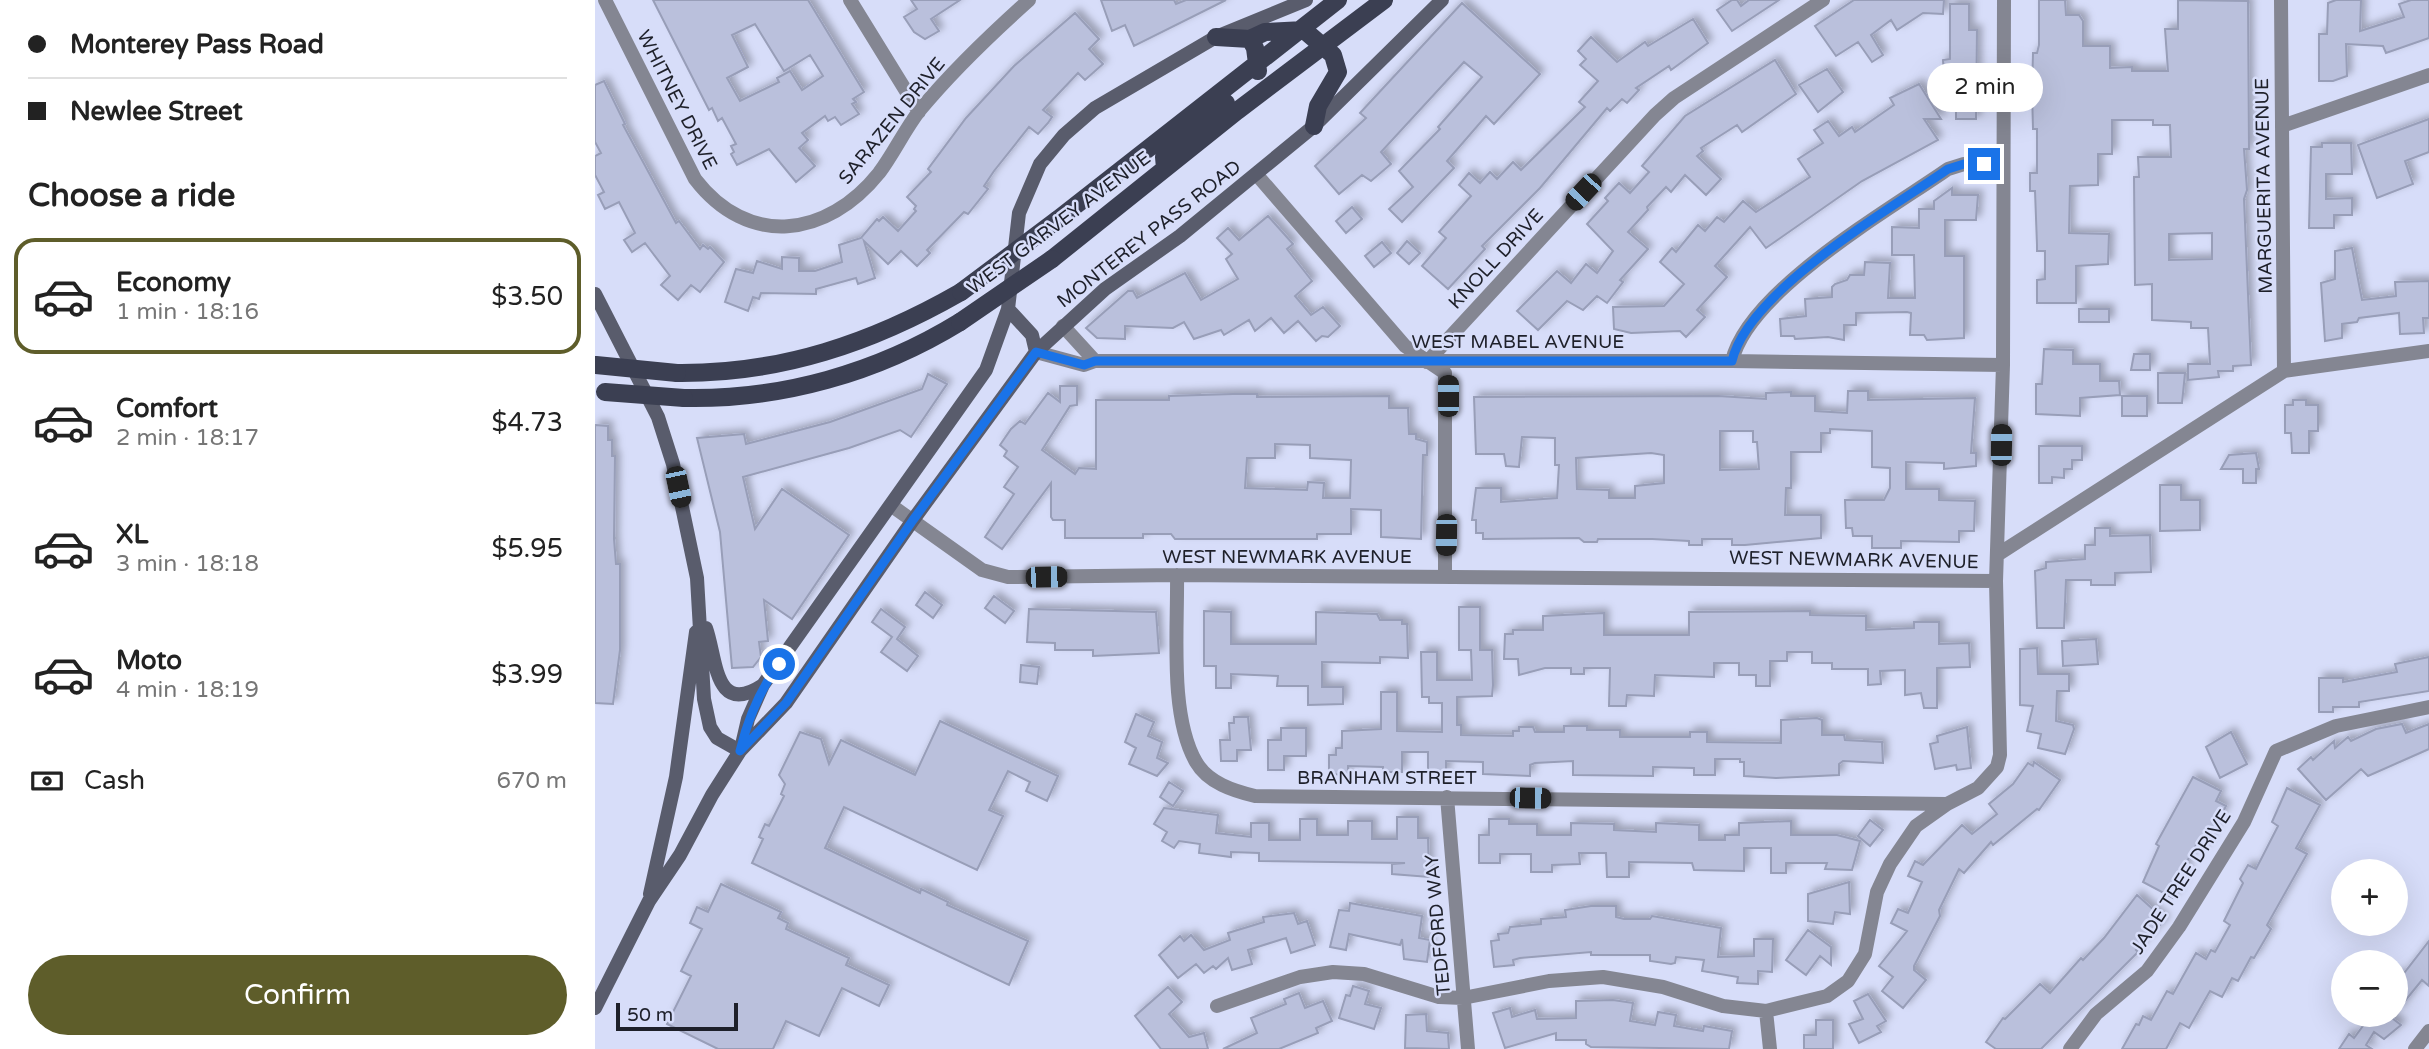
<!DOCTYPE html>
<html lang="en">
<head>
<meta charset="utf-8">
<style>
	:root { --surface:#fff; --page:#f6f6f6; --text:#222; --muted:#767676; --line:#e0e0e0; --accent:#5e5d2a }
	body { margin:0; font-family:"Varela Round",sans-serif; background:var(--page); color:var(--text); height:100vh; display:flex; flex-direction:column; font-size:26px; white-space:nowrap }
	* { box-sizing:border-box; margin:0 }
	p { font-size:23px; color:var(--muted) }
	.icon { flex:none; width:38px; height:38px; fill:none; stroke:currentColor; stroke-width:2; stroke-linecap:round; stroke-linejoin:round }
	.map { position:relative; flex:1; overflow:hidden }
	.side { display:flex; flex-direction:column; background:var(--surface); width:595px }
	.side>* { flex:none }
	.banner { display:grid; align-content:center; height:154px; padding:0 28px; background:var(--surface) }
	.tools { position:absolute; left:1736px; top:859px; display:grid; gap:14px }
	.tools a { display:grid; place-items:center; width:77px; height:77px; border-radius:50%; background:var(--surface); box-shadow:0 7px 28px #0002; font-size:35px }
	.scale { position:absolute; left:21px; bottom:18px; width:122px; box-sizing:border-box; padding-left:7px; border:4px solid #1e202a; border-top:0; font-size:19px; line-height:24px; white-space:nowrap; color:#1e202a; -webkit-text-stroke:5px #d7ddf9; paint-order:stroke }
	.end { position:absolute; width:32px; height:32px; margin:-16px; border:9px solid #1a73e8; background:#fff; box-shadow:0 0 0 4px #fff }
	.from { border-radius:50% }
	.bubble { position:absolute; height:49px; border-radius:24px; background:var(--surface); box-shadow:0 7px 28px #0002; font-size:23px; font-weight:600; line-height:49px; text-align:center }
	.car { position:absolute; width:21px; height:42px; margin:-21px -10px; border-radius:9px; box-shadow:0 0 5px 2px #0007; background:linear-gradient(#222 24%,#8ab4d8 0 40%,#222 0 76%,#8ab4d8 0 86%,#222 0) }
	.banner b { display:flex; align-items:center; gap:24px; height:66px; font-size:26px }
	.banner b+b { border-top:2px solid var(--line) }
	.banner i { width:18px; height:18px; background:var(--text) }
	ul { padding:0; list-style:none }
	li { display:flex; align-items:center; gap:21px; height:116px; margin:0 14px 10px; padding:0 14px; border:4px solid transparent; border-radius:21px }
	li div { flex:1 }
	li b { display:block; font-size:26px }
	li em { font-style:normal; font-weight:600 }
	li.active { border-color:var(--accent) }
	li>.icon { width:63px; height:63px; stroke-width:1.5 }
	h2 { padding:0 28px; font-size:32px; line-height:84px }
	.pay { display:flex; align-items:center; gap:18px; height:77px; padding:0 28px; font-size:26px }
	.pay p { margin-inline-start:auto }
	.button { display:flex; gap:14px; margin-top:auto; padding:14px 28px }
	.button a { flex:1; height:80px; border-radius:42px; background:var(--accent); color:#fff; font-size:28px; font-weight:600; line-height:80px; text-align:center }
	main { display:flex; flex:1; min-height:0 }
	.map>svg:first-child { display:block }
	.building { fill:#bac0dc; stroke:#989eb8; stroke-width:2; fill-rule:evenodd; filter:url(#shadow) }
	.lines { fill:none; stroke-linecap:round; stroke-linejoin:round }
	.minor { stroke:#848692; stroke-width:14 }
	.secondary { stroke:#595c6c; stroke-width:14 }
	.primary { stroke:#3b3f52; stroke-width:18 }
	.primary-bridge { stroke:#3b3f52; stroke-width:18 }
	.route { stroke:#1a73e8; stroke-width:9 }
	.labels { text-anchor:middle; dominant-baseline:central; stroke-width:5; stroke-linejoin:round; paint-order:stroke }
	.street-label { font-size:19px; fill:#1e202a; stroke:#d7ddf9 }
</style>
</head>
<body>
<main>
<section class="side">
<div class="banner">
<b><i class="from"></i>Monterey Pass Road</b>
<b><i></i>Newlee Street</b>
</div>
<h2>Choose a ride</h2>
<ul>
<li class="active"><svg class="icon" aria-label="car" viewBox="0 0 24 24"><path d="M5 17H2v-5l4-1 3-4h7l3 4 3 1v5h-3M9 17h6M6 11h13"/><circle cx="7" cy="17" r="2"/><circle cx="17" cy="17" r="2"/></svg><div><b>Economy</b><p>1 min · 18:16</p></div><em>$3.50</em></li>
<li><svg class="icon" aria-label="car" viewBox="0 0 24 24"><path d="M5 17H2v-5l4-1 3-4h7l3 4 3 1v5h-3M9 17h6M6 11h13"/><circle cx="7" cy="17" r="2"/><circle cx="17" cy="17" r="2"/></svg><div><b>Comfort</b><p>2 min · 18:17</p></div><em>$4.73</em></li>
<li><svg class="icon" aria-label="car" viewBox="0 0 24 24"><path d="M5 17H2v-5l4-1 3-4h7l3 4 3 1v5h-3M9 17h6M6 11h13"/><circle cx="7" cy="17" r="2"/><circle cx="17" cy="17" r="2"/></svg><div><b>XL</b><p>3 min · 18:18</p></div><em>$5.95</em></li>
<li><svg class="icon" aria-label="car" viewBox="0 0 24 24"><path d="M5 17H2v-5l4-1 3-4h7l3 4 3 1v5h-3M9 17h6M6 11h13"/><circle cx="7" cy="17" r="2"/><circle cx="17" cy="17" r="2"/></svg><div><b>Moto</b><p>4 min · 18:19</p></div><em>$3.99</em></li>
</ul>
<div class="pay"><svg class="icon" aria-label="cash" viewBox="0 0 24 24"><path d="M3 7h18v10H3z"/><circle cx="12" cy="12" r="2"/></svg>Cash<p>670 m</p></div>
<div class="button"><a>Confirm</a></div>
</section>
<div class="map">
<svg width="1834" height="1049" viewBox="0 0 1834 1049">
	<defs>
		<filter id="shadow"><feDropShadow dx="4.5" dy="-4.5" stdDeviation="3.5" flood-color="#0004"/></filter>
	</defs>
	<rect width="100%" height="100%" fill="#d7ddf9"/>
	<path class="building" d="M58 0H213L269 92 258 99 261 102 257 104 264 114 246 125 240 117 233 121 230 116 207 133 213 140 204 148 220 166 201 182 174 149 142 165 136 154 139 152 136 146 141 144 127 118 123 121 117 108 114 110ZM160 24 189 71 215 55 228 76 207 90 195 71 182 78 184 82 145 101 132 78 153 67 137 35Z
		M316 0H365L336 19 344 31 330 39 319 32 309 17 322 9Z
		M506 0H579L581 4 591 0H631L539 46 530 25 517 31Z
		M1137 0H1142L1146 6 1154 0H1184L1137 31 1122 10Z
		M1259 0H1349L1348 14 1328 13 1302 30 1296 20 1276 35 1288 55 1277 62 1263 42 1241 56 1220 26Z
		M1444 0H1470L1471 15H1484L1488 21V46H1515V68L1537 67V71H1573L1570 29H1583V0L1653 1 1654 149H1649L1652 190 1649 199 1656 365 1638 366V371H1623L1624 377 1593 380V364H1615L1613 328H1596V322L1557 320V284L1540 285 1539 177H1544L1543 157H1576L1575 125H1558V120H1517V154H1503V185L1475 186 1474 233 1514 234 1513 264 1481 266V303H1442V280L1450 279V251H1442V245L1440 191H1435V173H1442V129H1438L1437 91 1438 53H1442L1444 45ZM1617 233V259L1574 260V234Z
		M1741 0H1766L1765 31 1809 17 1804 4 1816 0H1834V38L1791 53 1788 46 1751 44 1752 76 1738 81H1724V34H1732L1733 3Z
		M867 3 945 74 899 124 891 116 852 161 859 168 807 222 794 209 818 187 804 171 845 129 843 127 887 77 869 62 786 152 796 164 776 181 767 175 744 194 720 166 771 118 765 113Z
		M1355 4H1374V30H1382L1381 119H1361V103L1351 110 1348 60 1355 59Z
		M480 13 504 39 494 49 508 64 490 80 483 73 448 110 457 117 453 123 443 134 434 127 399 171 389 186 393 189 373 214 369 212 332 250 335 253 322 266 306 251 293 264 269 241 280 278 263 284 261 278 221 289V294L166 293 164 299 158 297 153 311 130 302 141 269 158 273 162 261 187 269V257L204 258V271H220L247 262 244 245 266 238 282 219 284 221 288 217 303 231 321 211 319 209 321 206 312 197 336 172 333 169 371 118 419 66Z
		M1098 19 1113 43 1076 70 1074 66 1041 88 1044 90 1032 103 1027 99 1015 111 1012 108 945 188 887 246 890 249 853 289 827 266 851 238 844 232 876 196 864 185 874 173 885 183 895 172 902 179 918 162 926 170 990 107 984 102 1003 81 985 65 991 59 983 51 996 37 1022 62 1050 42 1053 46Z
		M1180 60 1201 94 1147 132 1142 125 1106 148 1108 151 1102 156 1126 179 1111 195 1090 175 1076 192 1071 187 1052 207 1053 210 1033 232 1053 249 1025 280 1028 282 1012 303 1002 296 988 310 972 301 943 330 922 311 962 271 976 283 991 264 1002 273 1018 251 992 224 1013 201 1010 198 1024 183 1035 193 1054 172 1047 166 1090 116Z
		M1232 69 1248 92 1223 112 1204 85Z
		M9 81 30 124 28 125 81 223 84 221 105 249 108 245 113 249 115 247 129 262 105 292 96 285 83 300 66 285 75 276 50 243 37 252 29 240 40 233 24 202 10 209 3 195 9 192 0 175V156L6 153 0 142V85Z
		M1324 84 1346 119H1329L1343 140 1267 181 1171 248 1155 227 1120 266 1132 277 1102 310 1110 317 1091 337 1085 331 1036 333 1019 329 1018 307 1069 306 1089 284 1065 262 1077 248 1081 252 1103 225 1110 231 1122 217 1129 222 1148 201 1161 212 1215 177 1203 159 1228 143 1219 130 1233 121 1244 136 1257 127 1260 132 1299 105 1295 98Z
		M1834 119V152L1810 161 1818 184 1782 198 1763 145Z
		M1727 143H1756L1757 174H1731V199L1757 198V215H1739V228H1714L1716 147H1727Z
		M1357 188V195H1383L1381 220H1350V256H1369V338L1332 340 1329 335H1315L1316 313 1312 312 1261 313V325H1249V340L1233 337 1200 339 1199 336H1186L1185 319 1211 316 1210 299 1237 297V287L1240 284 1252 280 1255 275H1269L1270 262 1295 263 1293 298H1320L1319 255H1297V227L1324 228V209H1339V201Z
		M757 207 767 219 751 233 741 221Z
		M673 216 698 244 692 249 717 281 700 296 716 315 728 307 745 326 733 337 727 336 721 341 703 321 689 333 676 318 660 331 654 320 629 335 626 330 599 339 589 322 578 328 530 326V339L502 338 491 328 533 291H538L542 298 590 273 606 300 643 279 631 259 637 254 622 238 633 228 644 240Z
		M812 241 825 253 814 264 802 253Z
		M787 242 796 253 779 267 770 256Z
		M1757 248 1767 300 1801 296 1800 282 1834 281V318H1828L1829 333 1805 334 1804 313 1764 318 1762 322 1747 324V338L1730 341 1726 283 1740 279V251Z
		M1484 309H1514V322H1484Z
		M1449 349 1478 350V364H1505V381H1524L1525 395 1485 398V416L1441 414V384H1447Z
		M1539 354H1555V370H1536Z
		M1563 373H1590L1587 403H1563Z
		M333 374 352 384 316 437 305 430 254 448 148 477 160 529 187 489 254 535 197 619 169 600 173 641 164 642 166 657 158 667 137 668 125 532 102 438 149 434 151 444 235 422 327 389Z
		M465 386H482V405L475 406 447 450 480 474 484 468 501 469V400H574V396L638 394H662V397L794 396V408H813L814 434H821V439L832 442V455H828L826 539 786 537V510L756 509V534H722V539H580L576 534H548V538H470V520H458L456 517V483L407 549 390 537 419 494 409 487 423 467 409 456 412 451 405 445 416 429 425 421 430 424 453 393 465 402ZM680 444 715 445V458L756 460 755 498H728L729 483 713 482 712 490 650 488 652 458H680Z
		M1253 391H1273V400L1380 398 1376 453H1381V466L1349 469V463L1311 462V489H1344V500L1380 501 1379 531H1364V542L1306 541V548H1277V536H1258L1257 528H1251L1250 500H1289L1295 488V468L1277 467V431L1235 429V433H1226V452H1196V488H1191L1190 515H1226V538L1150 545H1137V539H1107V545H1094V541L1057 539H1003L1002 542H989L984 538 888 539V533H881V520H877L881 488H906V502L962 498 964 465H960V438L927 437 924 467 911 466 909 454H881L879 397 1123 396 1171 399V393L1196 392V396H1220V411L1252 413ZM1125 431H1158V442H1162L1164 469 1125 470ZM1056 453 1069 455V483L1040 486V498H1014V490L982 489 981 458Z
		M1527 396H1552V416H1527Z
		M1698 400H1711V405H1723V431H1714V453H1697L1696 433H1690V405H1698Z
		M0 425 13 426V440H17V456H20L19 539 21 564H25V650L18 704 0 703Z
		M1444 446H1487V460H1477V469H1469V478L1457 477V483H1444Z
		M1661 453 1664 469H1661V483H1648V469H1626L1634 455Z
		M1565 485H1586V500H1605V530L1565 531Z
		M1500 528H1515V536L1555 535 1556 572 1520 573V585H1496V580H1471L1469 628H1442L1440 571 1451 568V562L1490 559V545H1500Z
		M330 592 347 605 338 618 321 605Z
		M399 596 419 611 410 623 390 608Z
		M864 607H885V650H897L898 685 897 696 862 697V725H866V735L918 736V731H924V727H938L940 732H969V726H992V730H1025V737H1095V732H1112V742L1186 743V720L1222 718 1227 720V735H1249L1250 740 1287 742 1288 763 1248 761 1244 764V775L1181 778 1149 776V762H1145V759H1120V775H1099V768L1058 767V776L978 775V761L940 763 935 765V776L888 774V762L851 761V774H833V752H807V772H788V767L753 766V775L734 774V755H741V748H747V731L786 729V692H802V731L847 732V703H834V697H827L826 652H842V680H877L876 650H864Z
		M286 609 310 627 302 639 323 656 312 671 286 652 297 637 277 622Z
		M434 609 561 612 564 653 498 656V650H460V643L432 642Z
		M609 611 636 612V644H721V612L782 614 785 620H807V624H812L813 658 785 657V663L727 662V687H748V704L713 705V686H682L683 676 636 674V688H621V666H609Z
		M1215 611V615L1271 616V630L1319 628V622H1344V644L1374 643 1375 667 1342 668V708H1329L1326 693 1310 695V670L1285 671 1286 684 1273 685V669H1237V663H1217V652H1192V661H1175V686H1161V675H1144V663H1119V677L1060 675 1059 696 1032 695 1031 706H1014L1015 668H989V674H976V668H950L924 675 923 659H909L910 634H918V630H948V616L1009 613V635H1094V612Z
		M1501 639 1503 664 1468 666 1467 641Z
		M1442 648 1443 674H1474V691H1462L1461 721 1478 725 1479 729 1470 754 1443 748 1446 734 1432 731 1438 706 1425 705V649Z
		M1834 657V691L1764 702V707H1738V712H1724V678H1748V682L1802 672 1800 664Z
		M426 665 444 667 442 684 425 682Z
		M541 714 559 722 553 736 567 742 562 758 573 763 562 776 534 764 541 748 530 742Z
		M639 717H653L656 750H642V761H626L625 740H635L634 723H639Z
		M345 721 463 776 452 801 431 791 435 782 413 771 394 810 408 816 382 870 249 807 230 848 325 893 326 889 353 902 352 905 433 941 414 985 157 863 168 839 164 837 170 824 174 826 189 796 186 794 190 784 184 775 205 732 226 739 234 764 246 740 320 775Z
		M1807 724 1811 733 1834 724V749L1773 776 1766 769 1731 800 1703 769 1716 757 1718 760 1739 741 1740 748 1753 737 1756 741 1781 729Z
		M1372 727 1376 768 1362 770 1361 765 1340 769 1335 744 1343 742 1342 736Z
		M686 728H711V756H689V770H673V740H686Z
		M1636 732 1652 764 1625 778 1611 747Z
		M1439 762 1465 780 1444 810 1442 809 1398 845 1396 842 1369 873 1364 869 1344 910 1345 916 1319 966V970L1331 980 1308 1008 1287 991 1298 977 1284 966 1312 931 1296 923 1303 909 1313 913 1327 882 1313 876 1320 861 1328 865 1367 825 1377 834 1402 814 1394 804 1418 784 1433 763 1438 766Z
		M1598 777 1626 791 1621 801 1631 806 1609 849 1601 845 1589 867 1593 869 1578 898 1548 882 1564 846 1561 844Z
		M574 782 588 791 578 806 565 797Z
		M1692 788 1725 805 1701 848 1712 854 1672 925 1676 929 1659 958 1656 957 1643 981 1637 978 1627 997 1615 991 1594 1028 1585 1023 1571 1049H1527L1541 1024 1544 1025 1548 1016 1556 1020 1572 991 1578 994 1601 953 1611 959 1616 950 1620 952 1635 925 1629 921 1648 883 1645 879 1653 865 1661 869 1683 826 1677 822Z
		M569 808 623 815 621 833 656 837V823H674V840H705V819H722V835H753V821H777V839H802V817H823V838H833L834 877 797 874V864L810 863 664 861V853L636 852V857L604 853 605 844 584 841 579 848 567 841 572 832 559 824Z
		M894 819H914V824H942V835H976V823L1019 824V830L1061 832V823L1104 825V840H1130V835H1144V823L1196 821V835H1242L1265 841 1257 870 1230 869 1232 863H1191V873H1176V848H1149V871L1099 870 1097 863 1034 862V877H1012L1011 853H984L985 864 957 865V872H936V854H905V863H884V835H894Z
		M1275 820 1288 830 1275 846 1263 836Z
		M1254 882 1255 914 1240 912 1238 924 1213 921V894Z
		M126 884 186 912 183 918 193 923 191 929 254 958 251 965 294 985 284 1006 247 988 224 1036 191 1021 178 1049H123L72 1024 96 976 86 971 107 929 95 923 102 907 113 912Z
		M1542 895 1570 920 1541 950 1543 952 1446 1049H1401L1391 1042 1408 1018 1410 1019 1445 984 1455 993 1486 958 1488 960 1509 938Z
		M755 903 827 916 824 938 835 940 832 962 809 959 807 939 805 945 754 934 751 950 735 947 744 910 754 911Z
		M996 906H1021V917L1029 919H1055L1057 916 1126 928 1123 957 1159 956V939H1178L1177 972 1163 971V984L1142 983 1143 977 1107 971 1109 960 1081 957 1080 963 1076 964 1055 961V955H996V952L925 958 918 960 919 965 899 967 896 941 904 940 903 934 913 933 915 927 946 924V919L971 917 970 910Z
		M699 913 703 924 712 921 720 945 696 953 691 938 653 950 657 964 637 970 633 958 621 969 618 966 609 973 601 964 583 978 564 955 585 936 589 941 596 935 609 950 635 940 633 933 669 922 668 917Z
		M1213 930 1236 947V965L1225 956 1211 975 1191 960Z
		M1834 941V986L1827 980 1801 1012V973L1806 977Z
		M758 986 774 991 770 1004 786 1008 779 1029 744 1018 751 995 755 996Z
		M573 987 587 1002 574 1014 594 1037 609 1033 613 1049H566L540 1016Z
		M704 993 710 1008 728 1001 737 1021 721 1028 723 1033 684 1049H628L662 1033 656 1018 691 1004 689 999Z
		M1273 994 1291 1021 1282 1026 1286 1032 1264 1043 1254 1024 1268 1019 1259 1001Z
		M1018 1000 1038 1003 1035 1021 1060 1025 1063 1012 1081 1015 1079 1026 1108 1031 1109 1026 1137 1031 1134 1049 996 1047 991 1044V1040H961V1033L910 1048 898 1013 915 1008 917 1017 940 1010 942 1019 981 1018V1001Z
		M831 1014 832 1031 853 1033 854 1049 810 1048 811 1015Z
		M1776 1015H1793L1806 1025 1789 1039 1779 1032 1771 1045 1777 1049H1744L1754 1034 1759 1038Z
		M1221 1020H1238V1049H1209V1035H1221Z"/>
	<g class="lines">
		<path class="minor" d="M10 0 100 179C153 248 232 238 284 173 299 153 310 129 325 110 358 70 396 34 434 0
			M255 0 324 112
			M1686 0 1689 371
			M1687 126 1834 75
			M662 175 810 346 850 373V577
			M468 326 500 361
			M441 352 489 365 500 361H1137L1408 365
			M1137 361C1153 291 1294 210 1353 169L1369 164H1408
			M832 362 1060 115 1079 98 1228 0
			M297 506 387 570 413 577 582 575 1401 581
			M1402 555 1689 371 1834 351
			M582 575C583 629 574 715 601 762 613 783 639 791 660 796L1352 804
			M852 797 873 1049
			M622 1006 705 977 738 972 769 974 844 997 868 998 954 981 1008 977 1068 987 1128 1006 1171 1011 1232 996 1253 981 1270 954 1282 892 1295 864 1321 826 1352 804 1383 788 1402 767 1405 755 1401 581 1408 365 1409 0
			M1171 1011 1175 1049
			M1475 1049 1501 1014 1552 971 1584 927 1649 822 1681 751 1741 726 1834 707
			M1820 1049 1834 1031"/>
		<path class="secondary" d="M0 294 63 417 78 464 102 578 109 699 115 727 122 738 145 751
			M413 309 437 335 441 352
			M111 628C122 659 119 717 168 685
			M146 749 153 719 168 685 391 370 413 309 424 213 445 164 469 135 500 108 621 37 711 0
			M55 894 81 777 101 632
			M0 1008 54 901 85 855 117 795 145 751 191 703 318 520 441 352 510 289 585 236 719 126 847 0"/>
		<path class="primary" d="M621 37 655 39 660 48 663 71
			M655 39 670 32 709 30 738 55 743 72 723 106 719 126
			M570 168 569 157 573 149 631 103
			M462 220 743 0
			M457 259 642 111 789 0
			M82 373C186 374 277 343 366 292
			M89 398C186 400 282 373 365 322"/>
		<path class="primary-bridge" d="M366 292 462 220
			M365 322 457 259
			M1 365 82 373
			M10 392 89 398"/>
	</g>
	<g class="lines">
		<path class="route" d="M184 664C164 691 153 718 145 751L191 703 318 520 441 352 489 365 500 361H1137C1153 291 1294 210 1353 169L1369 164H1389"/>
	</g>
	<g class="labels">
		<g class="street-label">
			<text transform="translate(82 100) rotate(63)">WHITNEY DRIVE</text>
			<text transform="translate(297 121) rotate(-51)">SARAZEN DRIVE</text>
			<text transform="translate(1669 186) rotate(-91)">MARGUERITA AVENUE</text>
			<text transform="translate(464 223) rotate(-37)">WEST GARVEY AVENUE</text>
			<text transform="translate(554 234) rotate(-38)">MONTEREY PASS ROAD</text>
			<text transform="translate(901 259) rotate(-47)">KNOLL DRIVE</text>
			<text x="923" y="342">WEST MABEL AVENUE</text>
			<text x="692" y="557">WEST NEWMARK AVENUE</text>
			<text transform="translate(1259 560) rotate(1)">WEST NEWMARK AVENUE</text>
			<text x="792" y="778">BRANHAM STREET</text>
			<text transform="translate(1586 882) rotate(-57)">JADE TREE DRIVE</text>
			<text transform="translate(843 925) rotate(-95)">TEDFORD WAY</text>
		</g>
	</g>
</svg>
<div class="tools">
<a>+</a>
<a>−</a>
</div>
<div class="scale">50 m</div>
<i class="end from" style="left:184px;top:664px"></i>
<i class="end" style="left:1389px;top:164px"></i>
<div class="bubble" style="left:1332px;top:63px;width:116px">2 min</div>
<i class="car" style="left:988px;top:192px;rotate:223deg"></i>
<i class="car" style="left:853px;top:396px;rotate:0deg"></i>
<i class="car" style="left:1406px;top:445px;rotate:1deg"></i>
<i class="car" style="left:83px;top:487px;rotate:168deg"></i>
<i class="car" style="left:851px;top:535px;rotate:181deg"></i>
<i class="car" style="left:451px;top:577px;rotate:89deg"></i>
<i class="car" style="left:935px;top:798px;rotate:91deg"></i>
</div>
</main>
</body>
</html>
